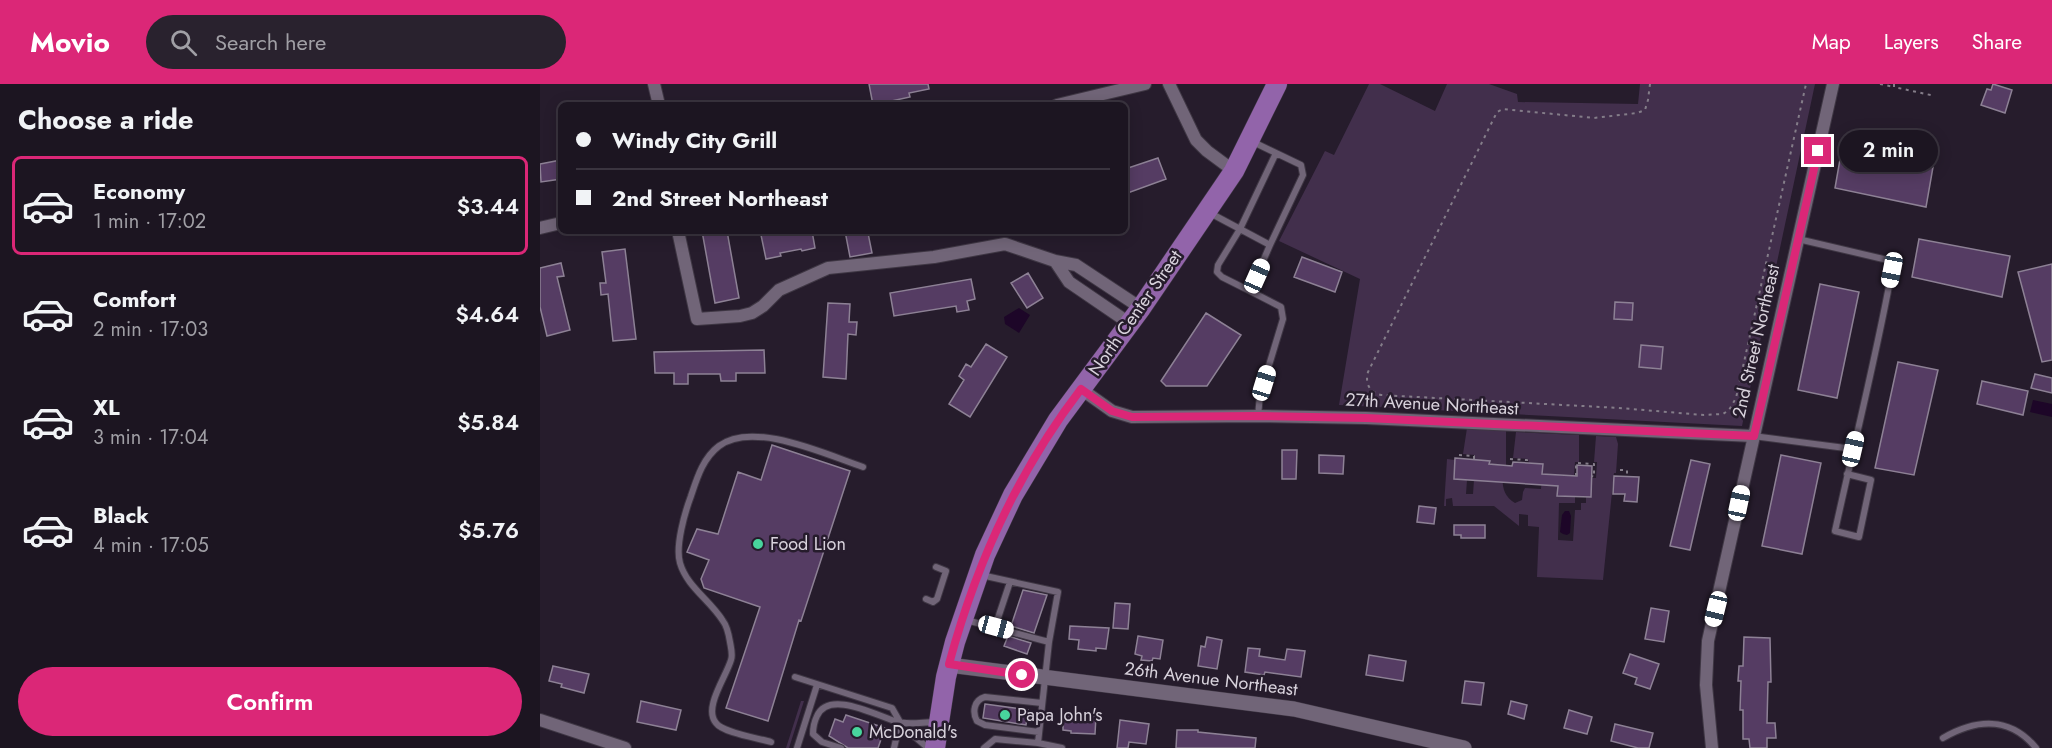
<!DOCTYPE html>
<html lang="en">
<head>
<meta charset="utf-8">
<style>
	:root { --surface:#1c1521; --page:#29222e; --text:#f1f3f6; --muted:#a09fa5; --line:#3a343f; --accent:#db2777 }
	body { margin:0; font-family:Jost,sans-serif; background:var(--page); color:var(--text); height:100vh; display:flex; flex-direction:column; font-size:22px; white-space:nowrap }
	* { box-sizing:border-box; margin:0 }
	p { font-size:20px; color:var(--muted) }
	.icon { flex:none; width:33px; height:33px; fill:none; stroke:currentColor; stroke-width:2; stroke-linecap:round; stroke-linejoin:round }
	.map { position:relative; flex:1; overflow:hidden }
	.sheet { display:flex; flex-direction:column; background:var(--surface); width:540px }
	.sheet>* { flex:none }
	.hud { position:absolute; left:18px; top:18px; width:570px; height:132px; border-radius:9px; box-shadow:0 3px 15px #0003,0 0 0 2px var(--line); display:grid; align-content:center; height:132px; padding:0 18px; background:var(--surface) }
	.end { position:absolute; width:27px; height:27px; margin:-14px; border:8px solid #db2777; background:#fff; box-shadow:0 0 0 3px #fff }
	.from { border-radius:50% }
	.bubble { position:absolute; height:42px; border-radius:21px; background:var(--surface); box-shadow:0 3px 15px #0003,0 0 0 2px var(--line); font-size:20px; font-weight:600; line-height:42px; text-align:center }
	.car { position:absolute; width:18px; height:36px; margin:-18px -9px; border-radius:8px; box-shadow:0 0 4px 2px #0007; background:linear-gradient(#fff 24%,#345 0 40%,#fff 0 76%,#345 0 86%,#fff 0) }
	.hud b { display:flex; align-items:center; gap:21px; height:57px; font-size:22px }
	.hud b+b { border-top:2px solid var(--line) }
	.hud i { width:15px; height:15px; background:var(--text) }
	ul { padding:0; list-style:none }
	li { display:flex; align-items:center; gap:18px; height:99px; margin:0 12px 9px; padding:0 6px; border:3px solid transparent; border-radius:9px }
	li div { flex:1 }
	li b { display:block; font-size:22px }
	li em { font-style:normal; font-weight:600 }
	li.selected { border-color:var(--accent) }
	li>.icon { width:54px; height:54px; stroke-width:1.5 }
	h2 { padding:0 18px; font-size:27px; line-height:72px }
	.cta { display:flex; gap:12px; margin-top:auto; padding:12px 18px }
	.cta a { flex:1; height:69px; border-radius:36px; background:var(--accent); color:#fff; font-size:24px; font-weight:600; line-height:69px; text-align:center }
	header { display:flex; align-items:center; gap:36px; box-sizing:border-box; height:84px; padding:0 30px; background:var(--accent); color:#fff }
	header strong { font-size:28px }
	nav { display:flex; gap:33px; margin-inline-start:auto; font-size:21px }
	.search { width:420px; height:54px; background:var(--page); display:flex; align-items:center; gap:15px; box-sizing:border-box; padding:0 21px; border-radius:33px; color:var(--muted); font-size:22px }
	main { display:flex; flex:1; min-height:0 }
	.map>svg:first-child { display:block }
	.green { fill:#422f4c }
	.water { fill:#1d0628 }
	.building { fill:#553c63; stroke:#8d8195; stroke-width:1.5 }
	.lines { fill:none; stroke-linecap:round; stroke-linejoin:round }
	.service-casing { stroke:#3f3744; stroke-width:8 }
	.minor-casing { stroke:#3f3744; stroke-width:14 }
	.tertiary-casing { stroke:#3f3744; stroke-width:16 }
	.primary-casing { stroke:#3f3744; stroke-width:21 }
	.path { stroke:#847d89; stroke-width:2; stroke-dasharray:3 4.5; stroke-linecap:butt }
	.service { stroke:#716578; stroke-width:6 }
	.minor { stroke:#716578; stroke-width:12 }
	.tertiary { stroke:#716578; stroke-width:15 }
	.primary { stroke:#9264aa; stroke-width:20 }
	.route { stroke:#db2777; stroke-width:8 }
	.poi-dot { fill:#48d49d; stroke:#261c2c; stroke-width:2 }
	.labels { text-anchor:middle; dominant-baseline:central; stroke-width:5; stroke-linejoin:round; paint-order:stroke }
	.street-label { font-size:18px; fill:#d8d2dc; stroke:#261c2c }
	.poi-label { font-size:18px; fill:#d8d2dc; stroke:#261c2c; text-anchor:start }
</style>
</head>
<body>
<header>
<strong>Movio</strong>
<div class="search"><svg class="icon" aria-label="search" viewBox="0 0 24 24"><circle cx="10" cy="10" r="6"/><path d="M15 15l6 6"/></svg>Search here</div>
<nav><a>Map</a><a>Layers</a><a>Share</a></nav>
</header>
<main>
<section class="sheet">
<h2>Choose a ride</h2>
<ul>
<li class="selected"><svg class="icon" aria-label="car" viewBox="0 0 24 24"><path d="M5 17H2v-5l4-1 3-4h7l3 4 3 1v5h-3M9 17h6M6 11h13"/><circle cx="7" cy="17" r="2"/><circle cx="17" cy="17" r="2"/></svg><div><b>Economy</b><p>1 min · 17:02</p></div><em>$3.44</em></li>
<li><svg class="icon" aria-label="car" viewBox="0 0 24 24"><path d="M5 17H2v-5l4-1 3-4h7l3 4 3 1v5h-3M9 17h6M6 11h13"/><circle cx="7" cy="17" r="2"/><circle cx="17" cy="17" r="2"/></svg><div><b>Comfort</b><p>2 min · 17:03</p></div><em>$4.64</em></li>
<li><svg class="icon" aria-label="car" viewBox="0 0 24 24"><path d="M5 17H2v-5l4-1 3-4h7l3 4 3 1v5h-3M9 17h6M6 11h13"/><circle cx="7" cy="17" r="2"/><circle cx="17" cy="17" r="2"/></svg><div><b>XL</b><p>3 min · 17:04</p></div><em>$5.84</em></li>
<li><svg class="icon" aria-label="car" viewBox="0 0 24 24"><path d="M5 17H2v-5l4-1 3-4h7l3 4 3 1v5h-3M9 17h6M6 11h13"/><circle cx="7" cy="17" r="2"/><circle cx="17" cy="17" r="2"/></svg><div><b>Black</b><p>4 min · 17:05</p></div><em>$5.76</em></li>
</ul>
<div class="cta"><a>Confirm</a></div>
</section>
<div class="map">
<svg width="1512" height="664" viewBox="0 0 1512 664">
	<rect width="100%" height="100%" fill="#261c2c"/>
	<path class="green" d="M829 0H840L895 27 907 0H949L977 10 978 18 1098 20 1100 0H1275L1202 342 799 321 820 195 739 157 785 67 794 71Z
		M927 344 966 347V381H964C962 396 960 410 975 419L982 416 983 408 985 404 1001 405 1003 380 989 379 988 375 973 374 976 348 1039 351V378H1035L1034 392 1018 391 1017 412 1035 413V419H1019L1018 456 1033 457 1035 426H1041V419H1046V413H1051L1052 394H1056L1057 378H1054L1056 352 1076 353 1078 360 1076 389H1074L1063 496 997 493 999 443 988 442V431L979 430V442L954 422H913L912 414 906 415V422H904L907 375 915 376 914 395 927 396 926 410H933L934 396 948 397 949 377 935 376V371L923 370Z
		M261 617H264L249 664H246Z"/>
	<path class="water" d="M479 224 490 231 479 249 465 240 464 233Z
		M1493 316 1512 320V333L1490 328Z
		M1025 427H1029L1031 432 1030 449 1027 451 1023 450 1020 448 1022 431Z"/>
	<path class="building" d="M329 0H388L389 5 369 9 370 13 333 21Z
		M1453 0 1472 6 1465 29 1441 21 1447 5 1451 6Z
		M1302 64 1393 83 1386 123 1295 104Z
		M618 74 626 95 585 110V85Z
		M21 76V95L1 98 0 80Z
		M162 147H187L199 214 175 219Z
		M224 147H272L275 164 262 167 261 165 240 169 241 172 226 175 221 151 225 150Z
		M305 147H325L326 150 328 149 332 169 310 173Z
		M1379 155 1470 172 1462 213 1372 193Z
		M85 165 96 255 73 257 68 210 61 211 60 199H66L62 168Z
		M762 173 802 188 795 208 754 193Z
		M21 179 24 192 17 193 30 246 7 252 0 223V184Z
		M1512 180V276L1502 278 1478 188Z
		M488 189 503 214 487 224 471 199Z
		M431 195 435 215 427 217 429 226 417 228 416 222 354 232 350 209Z
		M1280 200 1319 208 1297 314 1258 306Z
		M1075 218 1093 219 1092 236 1074 235Z
		M288 219 310 220 309 238H317L316 251 308 250 306 295 283 293Z
		M666 229 701 251 667 302H626L621 297Z
		M446 260 467 273 430 333 409 320 424 296 419 292 426 280 431 283Z
		M1101 261 1123 263 1121 285 1099 283Z
		M224 266 225 289H196V297H181L180 290H148V300H134V289H115L114 268Z
		M1358 278 1398 286 1374 391 1335 384Z
		M1495 290 1512 294V309L1491 304Z
		M1442 297 1488 307 1483 331 1437 320Z
		M232 361 310 387 261 537 259 536 228 637 186 624 220 523 164 504 161 495 169 476 147 468 157 445 178 450 198 388 221 396Z
		M742 366H757L756 395H742Z
		M779 371 804 372 803 390 779 389Z
		M1241 371 1281 379 1262 470 1222 462Z
		M915 374 950 377 949 380 972 382 973 378 1003 380 1002 390 1037 392V381L1052 382 1051 413 1017 412 1018 402 914 395Z
		M1151 376 1170 380 1150 466 1130 462Z
		M1074 392 1099 393 1097 418 1084 417 1085 410H1073Z
		M879 422 896 424 894 440 877 438Z
		M914 441H945V454H921V451H914Z
		M483 506 507 511 494 549 471 542Z
		M575 519 590 520 588 545 573 544Z
		M1111 524 1129 527 1124 558 1105 555Z
		M530 542 569 544 566 565 556 564V567L538 565 539 556 529 555Z
		M468 552 491 559 487 570 464 562Z
		M598 552 623 556 620 575 613 574 612 577 601 576 602 572 595 570Z
		M667 553 682 556 677 585 658 582 661 562 665 563Z
		M1204 553 1230 554 1231 598H1228L1227 639H1235L1236 654H1227V664H1210L1209 655H1203V626H1200L1201 597H1198L1199 582H1203Z
		M708 564 720 565 719 572 745 576 747 565 765 567 761 593 725 588 724 591 705 588Z
		M1090 570 1119 580 1110 605 1095 600 1097 594 1083 589Z
		M829 571 866 577 863 597 826 591Z
		M13 582 49 590 44 609 21 603 22 600 9 597Z
		M925 597 944 599 941 621 922 619Z
		M101 617 141 626 136 646 97 638Z
		M971 617 987 621 984 635 968 630Z
		M445 620 488 626 486 641 443 634Z
		M1029 626 1052 633 1047 650 1024 644Z
		M306 631 345 644 338 664H308L289 652 295 635 303 638Z
		M523 631 556 632 555 650 531 649V647L523 646Z
		M580 636 609 640 606 660 589 658 588 664H577Z
		M1075 640 1113 649 1109 664H1098L1071 657Z
		M637 646H658V648L716 654 715 664H636Z"/>
	<g class="lines">
		<g class="service-casing">
			<path id="service" d="M711 57 761 81 763 91 730 161
				M670 129 730 161 710 207 682 193 677 188 678 181 700 145 736 69
				M1258 155 1352 177V186C1336 274 1314 360 1295 447L1319 453 1331 396 1307 390
				M710 207 741 223 743 235 720 311 718 332
				M1213 352 1313 365
				M441 491 518 508 509 558 498 659 522 664
				M386 515 393 518 397 515 406 487 396 483
				M426 536 509 558
				M455 543 470 498
				M255 593 352 624 360 638 354 664
				M358 646 375 653 388 664
				M499 648 445 641 437 637C432 628 434 616 445 613L502 619
				M1403 654C1436 635 1470 632 1496 664
				M231 658C218 654 183 649 176 639 163 624 186 593 191 576 193 571 191 564 190 558 189 552 187 542 183 537 170 516 147 503 140 479 135 462 145 428 151 412 157 394 163 374 179 362 213 336 287 371 323 383
				M257 664 277 601
				M301 664 282 658 273 650C273 644 274 638 277 632 289 605 337 632 358 638 369 641 383 638 395 638
				M444 664 455 655 498 659"/>
		</g>
		<g class="minor-casing">
			<path id="minor" d="M114 0 119 21
				M629 0 656 56 667 67 694 87
				M517 21 605 0
				M0 144 21 139
				M138 147 157 235 200 232 212 229 223 222 239 206 288 184 394 173 465 160 515 177 536 181 601 224
				M515 177 529 198 589 239
				M541 305 572 327 592 333 718 332 826 334 1213 352
				M0 636 85 664
				M1172 664 1166 601 1168 557 1293 0"/>
		</g>
		<g class="tertiary-casing">
			<path id="tertiary" d="M409 581 754 625 924 664"/>
		</g>
		<g class="primary-casing">
			<path id="primary" d="M395 664 406 593 415 558 445 471 473 411 518 336 601 224 694 87 737 0"/>
		</g>
		<path class="path" d="M1110 0 1108 16 1105 26 1097 29 1054 34 963 25 957 28 828 288C825 299 829 308 841 311L1079 324 1164 331 1183 330 1189 326 1196 314 1266 0
			M1340 0 1354 3
			M1354 0V3L1395 12
			M919 371 934 372V376
			M970 375 987 376V379
			M1080 386H1087V393
			M1036 392V379L1054 380V393L1052 392"/>
		<use href="#service" class="service"/>
		<use href="#minor" class="minor"/>
		<use href="#tertiary" class="tertiary"/>
		<use href="#primary" class="primary"/>
	</g>
	<g class="lines">
		<path class="route" d="M482 591 409 580C436 480 478 387 541 305L572 327 592 333 718 332 826 334 1214 352 1278 67"/>
	</g>
	<g class="poi-dot">
		<circle cx="218" cy="460" r="6"/>
		<circle cx="465" cy="631" r="6"/>
		<circle cx="317" cy="648" r="6"/>
	</g>
	<g class="labels">
		<g class="street-label">
			<text transform="translate(595 229) rotate(-55)">North Center Street</text>
			<text transform="translate(1216 257) rotate(-77)">2nd Street Northeast</text>
			<text transform="translate(892 320) rotate(3)">27th Avenue Northeast</text>
			<text transform="translate(671 595) rotate(7)">26th Avenue Northeast</text>
		</g>
		<g class="poi-label">
			<text x="230" y="460">Food Lion</text>
			<text x="477" y="631">Papa John's</text>
			<text x="329" y="648">McDonald's</text>
		</g>
	</g>
</svg>
<i class="end from" style="left:482px;top:591px"></i>
<i class="end" style="left:1278px;top:67px"></i>
<div class="bubble" style="left:1299px;top:46px;width:99px">2 min</div>
<i class="car" style="left:1352px;top:186px;rotate:191deg"></i>
<i class="car" style="left:717px;top:192px;rotate:24deg"></i>
<i class="car" style="left:724px;top:299px;rotate:17deg"></i>
<i class="car" style="left:1313px;top:365px;rotate:13deg"></i>
<i class="car" style="left:1199px;top:419px;rotate:12deg"></i>
<i class="car" style="left:1176px;top:525px;rotate:194deg"></i>
<i class="car" style="left:456px;top:543px;rotate:105deg"></i>
<div class="hud">
<b><i class="from"></i>Windy City Grill</b>
<b><i></i>2nd Street Northeast</b>
</div>
</div>
</main>
</body>
</html>
